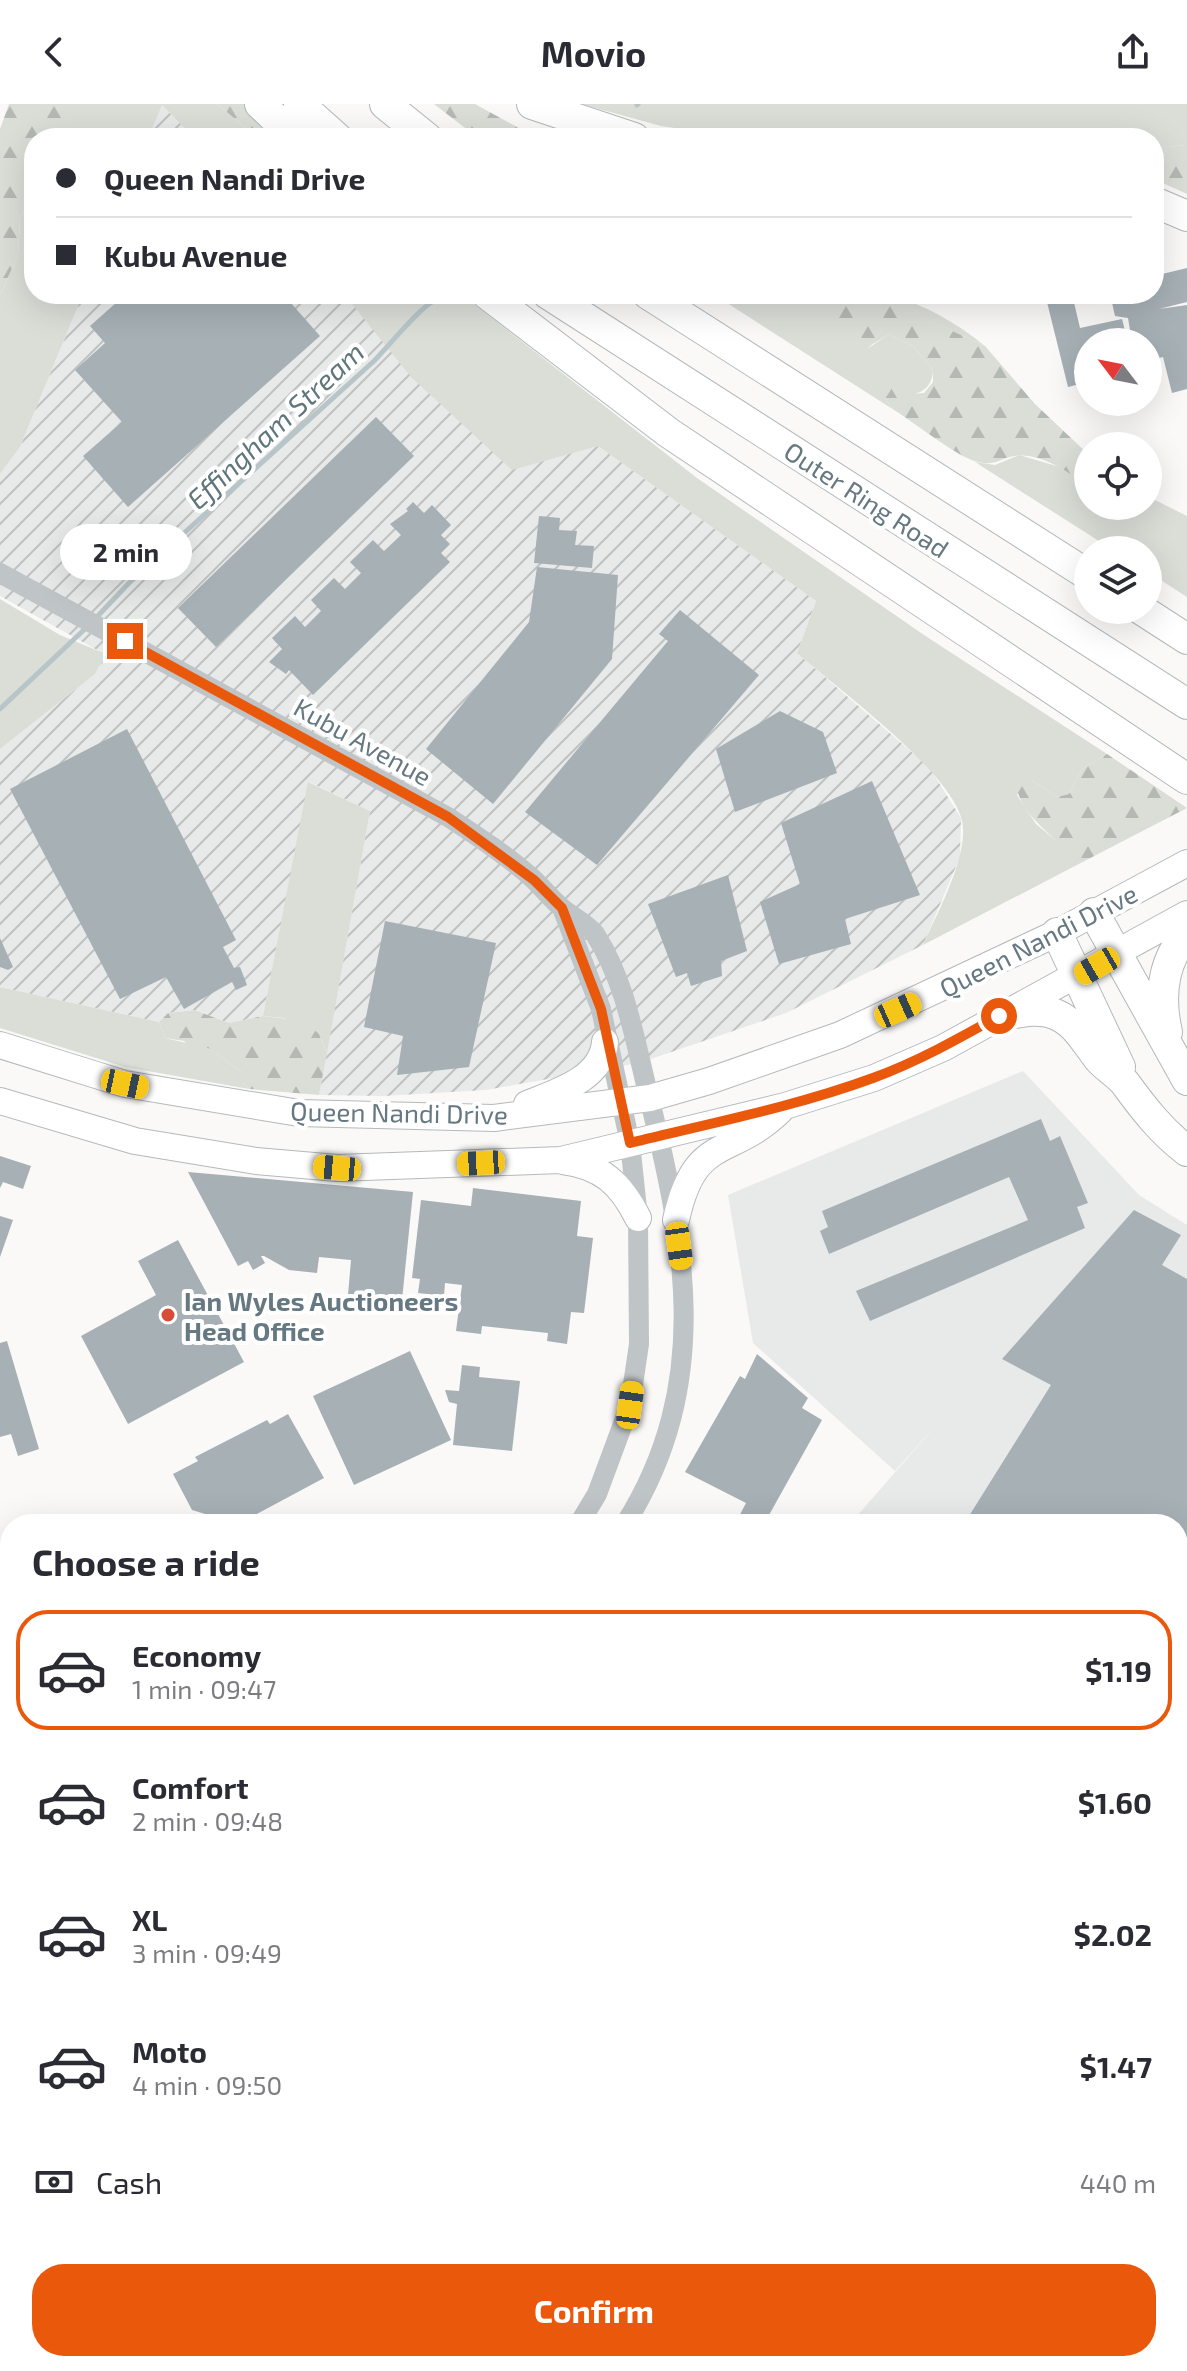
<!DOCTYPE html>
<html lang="en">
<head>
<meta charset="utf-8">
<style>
	:root { --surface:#fff; --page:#f2f2f3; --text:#2b2b33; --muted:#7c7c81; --line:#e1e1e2; --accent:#ea580c }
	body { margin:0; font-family:"Exo 2",sans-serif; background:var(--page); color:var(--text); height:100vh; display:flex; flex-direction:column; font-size:30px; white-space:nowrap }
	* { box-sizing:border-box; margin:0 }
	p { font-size:26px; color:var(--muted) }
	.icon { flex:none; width:44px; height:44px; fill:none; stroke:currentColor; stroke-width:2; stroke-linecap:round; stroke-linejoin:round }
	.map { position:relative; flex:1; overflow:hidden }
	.drawer { position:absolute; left:0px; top:1410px; width:1188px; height:858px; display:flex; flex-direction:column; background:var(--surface); border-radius:32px 32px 0 0; box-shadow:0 8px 32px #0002 }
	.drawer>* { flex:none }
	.guide { position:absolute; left:24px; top:24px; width:1140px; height:176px; border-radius:32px; box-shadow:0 8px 32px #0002; display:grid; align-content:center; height:176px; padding:0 32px; background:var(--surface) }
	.needle { width:52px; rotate:302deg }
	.fabs { position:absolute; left:1074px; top:224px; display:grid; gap:16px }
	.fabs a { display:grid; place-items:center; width:88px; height:88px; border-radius:50%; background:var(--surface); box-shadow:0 8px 32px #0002; font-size:40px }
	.end { position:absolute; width:36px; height:36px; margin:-18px; border:10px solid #ea580c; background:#fff; box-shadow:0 0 0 4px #fff }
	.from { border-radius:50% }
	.bubble { position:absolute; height:56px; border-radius:28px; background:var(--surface); box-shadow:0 8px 32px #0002; font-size:26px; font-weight:700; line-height:56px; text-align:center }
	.car { position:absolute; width:24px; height:48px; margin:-24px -12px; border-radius:10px; box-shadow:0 0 6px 2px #0007; background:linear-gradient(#f5c518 24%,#345 0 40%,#f5c518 0 76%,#345 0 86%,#f5c518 0) }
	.guide b { display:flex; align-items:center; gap:28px; height:76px; font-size:30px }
	.guide b+b { border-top:2px solid var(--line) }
	.guide i { width:20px; height:20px; background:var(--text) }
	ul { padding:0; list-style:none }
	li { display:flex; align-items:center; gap:24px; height:120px; margin:0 16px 12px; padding:0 16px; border:4px solid transparent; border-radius:32px }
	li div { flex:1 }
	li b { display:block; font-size:30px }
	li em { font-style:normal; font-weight:700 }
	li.selected { border-color:var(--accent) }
	li>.icon { width:72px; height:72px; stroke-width:1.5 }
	h2 { padding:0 32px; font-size:36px; line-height:96px }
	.pay { display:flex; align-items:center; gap:20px; height:88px; padding:0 32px; font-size:30px }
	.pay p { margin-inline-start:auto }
	.cta { display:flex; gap:16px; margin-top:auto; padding:16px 32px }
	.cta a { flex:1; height:92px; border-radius:32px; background:var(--accent); color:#fff; font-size:32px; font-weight:700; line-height:92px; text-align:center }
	header { display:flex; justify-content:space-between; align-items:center; height:104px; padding:0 32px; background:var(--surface); font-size:36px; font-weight:700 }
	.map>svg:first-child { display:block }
	.built { fill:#e8e9e9 }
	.industrial { fill:url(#industrial-furrows) }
	.green { fill:#daded7 }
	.forest { fill:url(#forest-firs) }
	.cemetery { fill:url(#cemetery-stones) }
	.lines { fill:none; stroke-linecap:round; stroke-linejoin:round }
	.stream { stroke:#b8c5c8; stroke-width:5 }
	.building { fill:#a6b0b5 }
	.major-casing { stroke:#b3b9bc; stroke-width:28 }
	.highway-casing { stroke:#b3b8bb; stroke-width:32 }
	.minor { stroke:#bfc4c7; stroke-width:20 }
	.major { stroke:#fff; stroke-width:26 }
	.highway { stroke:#fff; stroke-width:30 }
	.route { stroke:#ea580c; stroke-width:10 }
	.poi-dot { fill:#d94c38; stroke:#fff; stroke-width:3 }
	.labels { text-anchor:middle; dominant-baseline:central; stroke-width:8; stroke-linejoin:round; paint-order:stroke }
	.street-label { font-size:26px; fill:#667881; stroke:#fff }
	.poi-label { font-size:26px; font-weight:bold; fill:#667881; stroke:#fff; text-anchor:start }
	.water-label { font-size:28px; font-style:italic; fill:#61767a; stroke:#fff }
</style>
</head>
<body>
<header><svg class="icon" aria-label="back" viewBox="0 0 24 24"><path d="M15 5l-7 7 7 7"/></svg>Movio<svg class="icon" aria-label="share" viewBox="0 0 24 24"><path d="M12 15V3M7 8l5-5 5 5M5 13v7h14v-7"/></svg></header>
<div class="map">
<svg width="1187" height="2267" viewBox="0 0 1187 2267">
	<defs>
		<pattern id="industrial-furrows" width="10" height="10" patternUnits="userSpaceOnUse" patternTransform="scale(2)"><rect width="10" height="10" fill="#e8e9e9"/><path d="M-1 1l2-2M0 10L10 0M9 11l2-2" fill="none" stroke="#c0c2c2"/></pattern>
		<pattern id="forest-firs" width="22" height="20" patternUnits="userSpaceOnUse" patternTransform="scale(2)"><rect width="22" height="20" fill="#daded7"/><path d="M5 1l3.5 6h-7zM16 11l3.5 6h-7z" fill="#b5b9b4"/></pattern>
		<pattern id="cemetery-stones" width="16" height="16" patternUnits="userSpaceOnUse" patternTransform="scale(2)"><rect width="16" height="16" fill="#daded7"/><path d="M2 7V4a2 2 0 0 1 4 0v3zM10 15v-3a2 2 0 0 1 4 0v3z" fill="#b5b9b4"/></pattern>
	</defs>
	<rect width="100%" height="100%" fill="#faf9f8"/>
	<path class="built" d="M1023 967 1139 1091 1187 1121V1527L1178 1542V1420H850L938 1319 895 1367 753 1239 728 1091Z
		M1187 1560V1645L1178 1640V1568Z
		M1187 1660V1761L1178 1753V1686Z"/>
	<path class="industrial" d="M161 0 194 34H148Z
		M83 190H344L512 365 598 342 816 497 797 549 929 663 961 714 960 753 923 841 786 909 639 959 486 986 383 992 319 991 370 707 309 678 263 912 229 919 193 906 168 909 159 918 0 883V645L95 570 106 551 0 492V370L20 343Z"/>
	<path class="green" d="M63 0H217L258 34H194L162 1 148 34H63Z
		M581 0H1187V41L1154 44V34H1014L943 28H878L821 34 736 33 661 22Z
		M34 90V190H83L20 343 0 370V191L18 151 20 114Z
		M344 190H461L697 374 924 531 1107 650 1082 665 1069 690 1057 693 1031 676 1017 691 1036 720 1067 746 1073 763 923 841C937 809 972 747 961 713 945 663 839 586 797 549L816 497 598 342 512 366 411 273Z
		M713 190H888C926 201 955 218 985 242L908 207 867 245 889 230 914 243 933 266C932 293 908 291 885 295L894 306Z
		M1019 351 1060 363 1088 381V402H1148L1153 395 1187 412V493L1148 468V446H1113L975 358 995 361Z
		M0 495 60 531 106 550 95 570 0 645Z
		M308 678 370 707 327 949 319 930 284 914 263 912Z
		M0 883 159 918 165 934 208 944 242 968V977L249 985 125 963 0 924Z
		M468 1412 493 1420H432L447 1413Z"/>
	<path class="forest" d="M9 0H63V34H34V90L20 114 18 151 0 191V25Z
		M217 0H246L283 34H258Z
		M434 0H475L537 34H478Z
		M1187 41V90L1154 75V44Z
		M869 196 909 207 985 242 1035 300 1088 350V381C1067 368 1041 348 1014 352 1000 355 994 362 978 358 958 354 914 318 894 306L885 295 892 284 911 290 924 289 933 278V266L914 243 889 230C861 248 848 255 831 221L834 209 843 198Z
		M1107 650 1187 704 1073 763C1061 730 1019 716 1016 678L1031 676 1057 693 1069 690 1082 665Z
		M194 906 229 919 263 912 297 916 310 922 319 930 327 949 319 991 249 985 242 977V968L208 944 193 947 184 937 165 934 159 918 168 909Z
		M0 1488H10V1593H0Z"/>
	<path class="cemetery" d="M72 2258H651L669 2267H71Z"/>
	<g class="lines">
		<path class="stream" d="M637 1 638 0
			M94 516 129 479 374 257C387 244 422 201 434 197
			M0 605 87 523"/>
	</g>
	<path class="building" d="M1187 164V198L1159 205 1187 201V285L1172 289 1163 253 1148 257V238H1132L1128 214 1115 212 1110 190H1154V172Z
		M126 190H283L320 232 128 403 83 352 122 318 75 266 105 239 90 222Z
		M1045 190H1072L1080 224 1122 215 1128 238H1088V278L1068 283Z
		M376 313 414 352 216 543 178 504Z
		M413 398 424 409 432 401 451 421 441 431 450 440 441 449 450 458 313 591 289 566 286 570 269 558 282 545 272 534 295 512 305 523 321 507 311 496 334 474 345 485 361 469 350 458 373 436 384 447 401 431 390 420 408 407 406 405Z
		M539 412 560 414 559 426 577 427 575 441 594 442 592 464 534 459Z
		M537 463 618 471 612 555 493 700 426 645 529 518Z
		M680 506 759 571 597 761 525 708 668 537 659 530Z
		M780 607 823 628 837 669 735 708 716 645Z
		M127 625 236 836 223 843 234 864 240 863 247 881 236 886 232 878 184 905 166 873 120 895 10 685Z
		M872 677 920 791 845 815 851 840 779 860 760 798 800 780 781 719Z
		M728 771 747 847 721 857 722 872 691 882 687 869 676 873 648 800Z
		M385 817 496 839 469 963 397 971 403 932 364 923Z
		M0 834 13 863 8 866 0 863Z
		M1041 1015 1050 1037 1060 1032 1088 1099 1077 1103 1085 1124 870 1217 856 1187 1028 1116 1009 1073 829 1150 820 1127 828 1123 822 1107Z
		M0 1052 31 1062 23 1085 3 1078 0 1084Z
		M188 1068 413 1088 402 1196 348 1191 351 1156 319 1153 317 1169 289 1166 264 1152H261L265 1159 253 1166 248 1157 238 1162Z
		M473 1084 581 1097 577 1132 593 1134 584 1209 571 1208 567 1240 547 1237 548 1229 482 1222 481 1230 456 1227 462 1181 445 1179 444 1192 418 1189 420 1175 412 1174 421 1096 471 1102Z
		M1134 1106 1181 1131 1162 1161 1187 1175V1475L1178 1489V1420H964L1051 1281 1002 1255Z
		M0 1112 13 1116 0 1153Z
		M178 1136 244 1258 128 1320 81 1232 156 1191 138 1157Z
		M7 1237 39 1345 18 1352 11 1330 0 1333V1239Z
		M410 1247 451 1336 354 1381 313 1292Z
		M757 1250 808 1294 802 1304 822 1316 764 1420H735L746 1399 685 1368 740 1272 745 1275Z
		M462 1261 480 1263 479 1273 520 1277 512 1347 453 1341 457 1300 449 1298 445 1286 459 1287Z
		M288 1310 324 1374 238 1420 192 1406 173 1370 198 1357 195 1353 267 1316 270 1320Z
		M1178 1939 1187 1953V2075L1178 2081Z
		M818 2258H888L871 2267H824Z
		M1029 2258H1110V2267H1030Z"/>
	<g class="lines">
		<g class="major-casing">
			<path id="major" d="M0 941 125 980 299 1009 494 1014 650 994 709 977 840 931 1057 829 1187 759
				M0 997 135 1037 256 1057 337 1064 561 1056 785 1002 874 974 943 944 1187 810
				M527 1000C557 988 602 975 605 938
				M563 1057C602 1062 621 1080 638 1114
				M676 1116C695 1029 729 1056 780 1007"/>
		</g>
		<g class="highway-casing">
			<path id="highway" d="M260 0 296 34
				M299 0 337 34
				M385 0 427 34
				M532 0 634 34
				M1154 98 1187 112
				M487 190 669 329 1187 675
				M548 190 1187 600
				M648 190 1088 471
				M1142 506 1187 535
				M1094 809 1187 976
				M1057 829 1120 963
				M999 912C1017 909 1037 903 1055 910 1076 919 1084 936 1098 954 1105 963 1117 969 1125 979 1144 1005 1161 1027 1187 1047
				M1167 928C1159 893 1162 858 1187 829"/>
		</g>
		<path class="minor" d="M0 469 448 713C477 732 506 751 532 774 542 783 551 795 562 804 572 813 587 819 595 830 625 877 634 932 647 985 685 1137 714 1279 625 1420
			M562 804 601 905 630 1039 638 1114 639 1240 630 1301 597 1390 579 1420
			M0 1615H10
			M0 1637H10"/>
		<use href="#major" class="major"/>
		<use href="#highway" class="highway"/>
	</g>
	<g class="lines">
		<path class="route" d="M125 537 448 713 534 776 562 804 601 905 630 1039C711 1019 794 1003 873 974 917 958 958 935 999 912"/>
	</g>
	<circle class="poi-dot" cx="168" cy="1211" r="8"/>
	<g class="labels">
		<g class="street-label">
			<text transform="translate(867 395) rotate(33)">Outer Ring Road</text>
			<text transform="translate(363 637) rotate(29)">Kubu Avenue</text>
			<text transform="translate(1038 836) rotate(-27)">Queen Nandi Drive</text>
			<text transform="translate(399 1008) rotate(1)">Queen Nandi Drive</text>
		</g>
		<g class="poi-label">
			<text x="184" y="1196">Ian Wyles Auctioneers<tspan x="184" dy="30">Head Office</tspan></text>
		</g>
		<g class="water-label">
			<text transform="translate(275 321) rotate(-43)">Effingham Stream</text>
		</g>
	</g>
</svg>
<div class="fabs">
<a><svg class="needle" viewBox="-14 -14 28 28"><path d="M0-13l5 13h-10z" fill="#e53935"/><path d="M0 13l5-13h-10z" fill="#7c7c81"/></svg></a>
<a><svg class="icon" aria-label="locate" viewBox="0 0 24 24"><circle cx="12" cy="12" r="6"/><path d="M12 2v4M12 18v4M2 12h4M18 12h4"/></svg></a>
<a><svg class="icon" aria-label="layers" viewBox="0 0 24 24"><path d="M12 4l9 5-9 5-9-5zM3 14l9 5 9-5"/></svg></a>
</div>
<i class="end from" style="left:999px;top:912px"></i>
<i class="end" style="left:125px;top:537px"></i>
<div class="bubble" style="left:60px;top:420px;width:132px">2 min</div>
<i class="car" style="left:1097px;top:862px;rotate:240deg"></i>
<i class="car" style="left:898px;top:906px;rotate:66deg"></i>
<i class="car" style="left:125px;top:980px;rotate:102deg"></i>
<i class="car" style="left:481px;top:1059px;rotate:267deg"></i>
<i class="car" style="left:337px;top:1064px;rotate:275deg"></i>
<i class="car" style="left:679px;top:1142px;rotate:172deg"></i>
<i class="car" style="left:630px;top:1301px;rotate:8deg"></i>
<div class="guide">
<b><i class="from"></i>Queen Nandi Drive</b>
<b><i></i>Kubu Avenue</b>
</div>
<section class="drawer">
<h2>Choose a ride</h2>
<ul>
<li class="selected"><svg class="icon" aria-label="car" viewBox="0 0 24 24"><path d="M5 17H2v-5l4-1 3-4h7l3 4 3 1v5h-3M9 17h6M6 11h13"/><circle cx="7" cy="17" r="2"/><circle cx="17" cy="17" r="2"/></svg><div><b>Economy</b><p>1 min · 09:47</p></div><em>$1.19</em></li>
<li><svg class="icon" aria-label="car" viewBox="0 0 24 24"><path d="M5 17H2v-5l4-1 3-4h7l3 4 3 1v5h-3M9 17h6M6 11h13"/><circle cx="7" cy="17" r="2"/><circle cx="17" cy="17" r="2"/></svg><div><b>Comfort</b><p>2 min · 09:48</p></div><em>$1.60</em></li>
<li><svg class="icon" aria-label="car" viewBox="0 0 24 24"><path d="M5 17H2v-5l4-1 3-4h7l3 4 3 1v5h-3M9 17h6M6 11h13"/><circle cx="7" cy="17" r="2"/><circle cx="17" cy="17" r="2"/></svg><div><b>XL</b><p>3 min · 09:49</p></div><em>$2.02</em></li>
<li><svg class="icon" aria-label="car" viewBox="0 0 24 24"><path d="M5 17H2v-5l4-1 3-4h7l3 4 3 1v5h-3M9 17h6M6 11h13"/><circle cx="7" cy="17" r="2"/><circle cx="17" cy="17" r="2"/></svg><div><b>Moto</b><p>4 min · 09:50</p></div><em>$1.47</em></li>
</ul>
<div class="pay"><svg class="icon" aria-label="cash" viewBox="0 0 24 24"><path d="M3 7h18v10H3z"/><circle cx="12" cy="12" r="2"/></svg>Cash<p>440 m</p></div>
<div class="cta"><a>Confirm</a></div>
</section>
</div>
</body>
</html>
